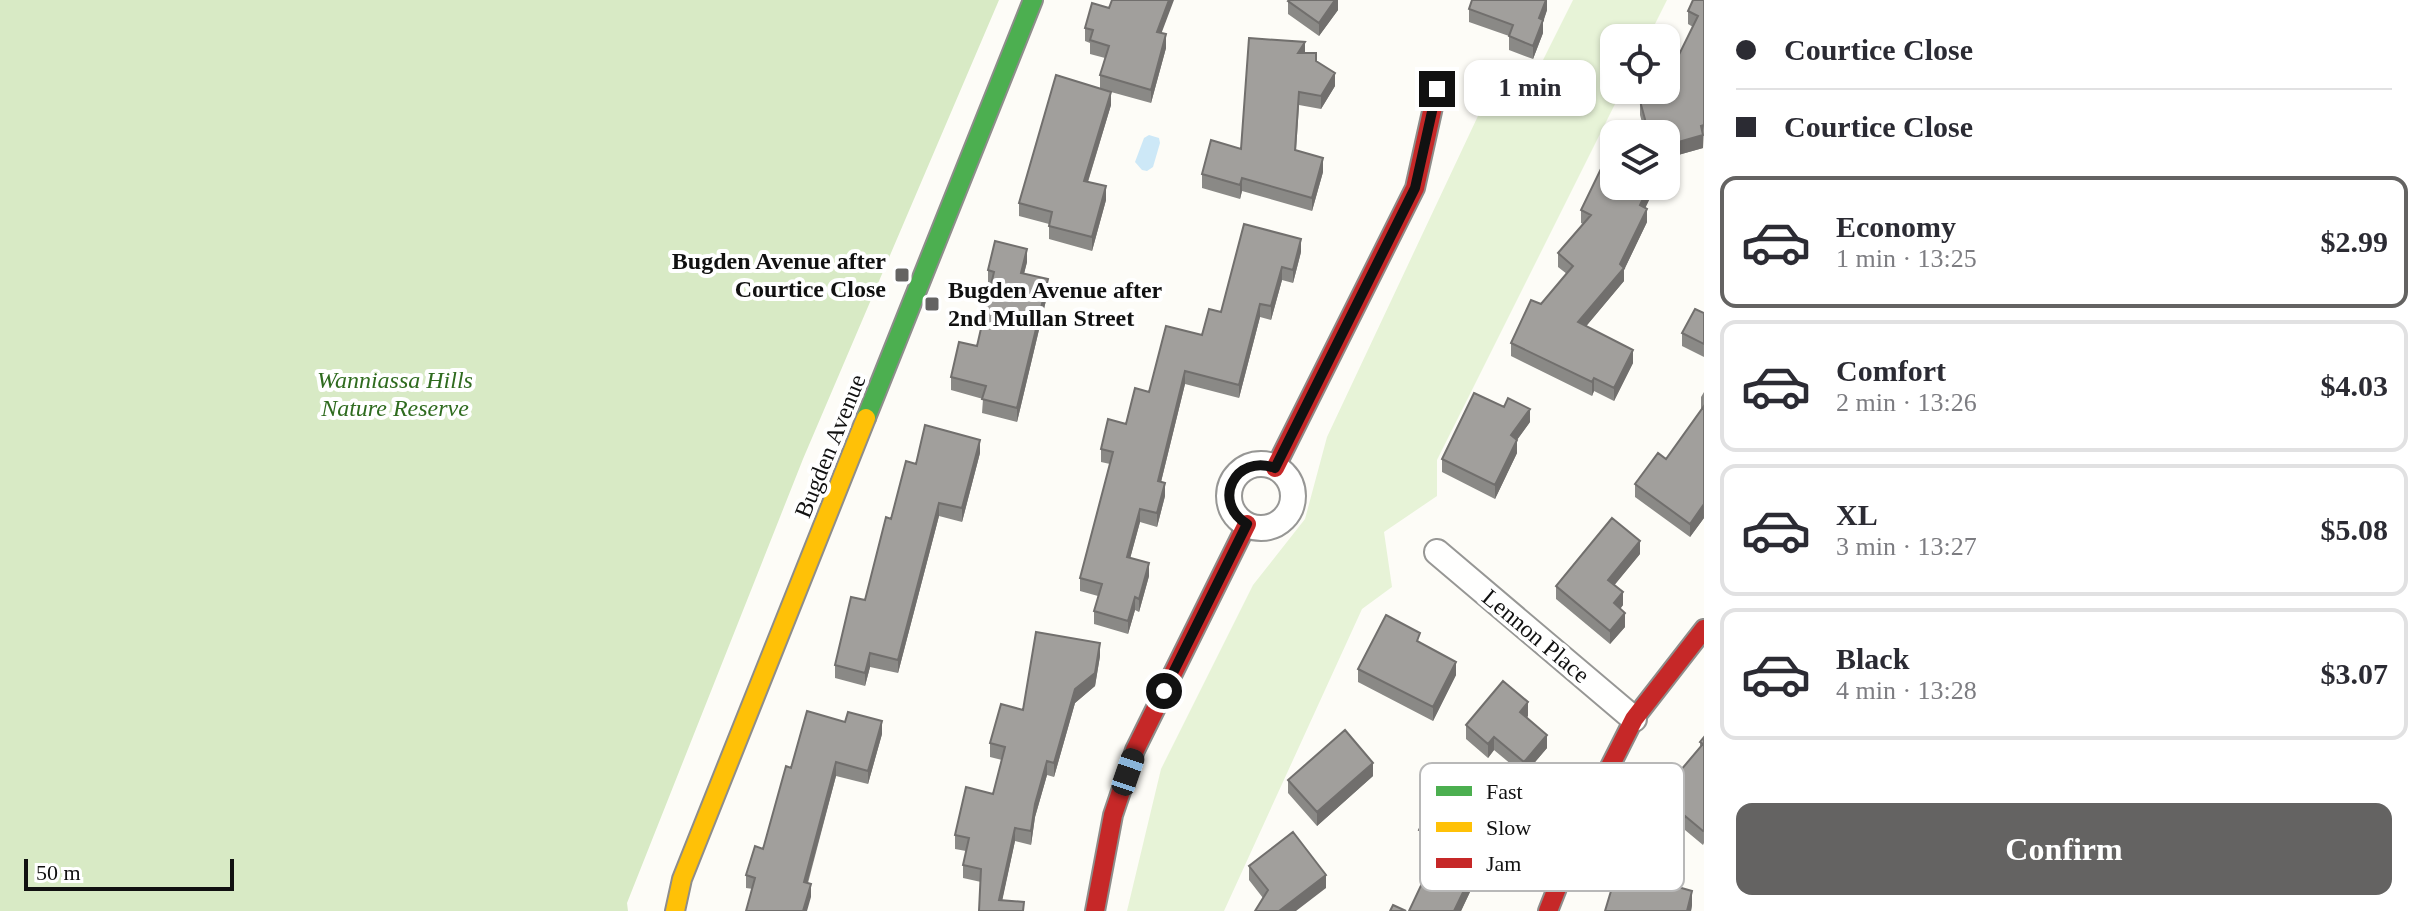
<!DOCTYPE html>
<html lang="en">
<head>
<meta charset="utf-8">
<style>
	:root { --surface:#fff; --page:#f7f7f7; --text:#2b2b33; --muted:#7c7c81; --line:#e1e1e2; --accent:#646362 }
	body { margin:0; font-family:"Times New Roman",serif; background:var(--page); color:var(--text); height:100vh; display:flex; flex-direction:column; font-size:30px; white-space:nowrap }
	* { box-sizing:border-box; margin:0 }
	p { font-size:26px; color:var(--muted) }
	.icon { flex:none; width:44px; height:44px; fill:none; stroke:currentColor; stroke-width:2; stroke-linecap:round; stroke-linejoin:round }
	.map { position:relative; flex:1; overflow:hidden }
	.details { display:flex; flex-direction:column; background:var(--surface); width:720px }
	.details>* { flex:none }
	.hud { display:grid; align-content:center; height:176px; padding:0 32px; background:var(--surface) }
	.fabs { position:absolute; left:1600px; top:24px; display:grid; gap:16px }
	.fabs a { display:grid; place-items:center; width:80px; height:80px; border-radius:16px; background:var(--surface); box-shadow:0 2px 6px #0004; font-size:40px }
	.scale { position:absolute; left:24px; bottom:20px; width:210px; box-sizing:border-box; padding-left:8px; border:4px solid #111; border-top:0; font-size:22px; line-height:28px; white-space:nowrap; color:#111; -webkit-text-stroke:6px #fff; paint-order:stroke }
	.end { position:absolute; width:36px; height:36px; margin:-18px; border:10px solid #111; background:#fff; box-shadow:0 0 0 4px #fff }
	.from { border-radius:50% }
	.bubble { position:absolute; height:56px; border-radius:16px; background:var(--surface); box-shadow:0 2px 6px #0004; font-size:26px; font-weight:800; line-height:56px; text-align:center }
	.car { position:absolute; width:24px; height:48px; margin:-24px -12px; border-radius:10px; box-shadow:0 0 6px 2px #0007; background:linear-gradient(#222 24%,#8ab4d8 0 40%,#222 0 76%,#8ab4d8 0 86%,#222 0) }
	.hud b { display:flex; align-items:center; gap:28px; height:76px; font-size:30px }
	.hud b+b { border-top:2px solid var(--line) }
	.hud i { width:20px; height:20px; background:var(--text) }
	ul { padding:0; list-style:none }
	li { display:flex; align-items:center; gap:24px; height:132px; margin:0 16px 12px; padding:0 16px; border:4px solid var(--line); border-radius:16px }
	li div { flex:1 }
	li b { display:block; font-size:30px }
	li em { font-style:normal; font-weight:800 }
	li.on { border-color:var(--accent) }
	li>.icon { width:72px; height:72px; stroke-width:1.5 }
	.button { display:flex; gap:16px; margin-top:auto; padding:16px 32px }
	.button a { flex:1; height:92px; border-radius:16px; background:var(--accent); color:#fff; font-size:32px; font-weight:800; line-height:92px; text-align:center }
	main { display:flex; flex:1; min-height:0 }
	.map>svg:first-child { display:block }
	.green { fill:#e7f3d7 }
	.forest { fill:#d8eac5 }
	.water { fill:#cde8f7 }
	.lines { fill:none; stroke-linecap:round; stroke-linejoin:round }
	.street-casing { stroke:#979795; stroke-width:28 }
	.fast-casing { stroke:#8e8d8b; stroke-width:22 }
	.slow-casing { stroke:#8e8d8b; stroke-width:22 }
	.jam-casing { stroke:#8e8d8b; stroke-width:22 }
	.street { stroke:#fffffe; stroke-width:24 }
	.fast { stroke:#4caf50; stroke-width:18 }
	.slow { stroke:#ffc107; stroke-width:18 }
	.jam { stroke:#c62828; stroke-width:18 }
	.wall { fill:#8a8986 }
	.shaded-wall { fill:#716f6d }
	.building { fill:#a19f9c; stroke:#716f6d; stroke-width:2 }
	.route { stroke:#111; stroke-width:10 }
	.poi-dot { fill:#646362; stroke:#fff; stroke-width:3 }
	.labels { text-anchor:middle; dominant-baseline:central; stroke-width:8; stroke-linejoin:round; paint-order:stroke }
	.poi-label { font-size:24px; font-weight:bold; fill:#111; stroke:#fff; text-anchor:end }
	.park-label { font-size:24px; font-style:italic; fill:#2f6b1f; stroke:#fff }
	.street-label { font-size:24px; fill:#111; stroke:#fff }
	.key { fill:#fff; stroke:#b8b8b8; stroke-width:2 }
	.key-label { font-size:22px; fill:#111 }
</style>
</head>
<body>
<main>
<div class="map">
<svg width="1704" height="911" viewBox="0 0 1704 911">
	<rect width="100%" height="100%" fill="#fdfcf7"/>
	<path class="green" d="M1573 0H1667L1648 38H1614V90H1622L1437 460V496L1384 532 1392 587 1362 609 1224 911H1127L1161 769 1253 585 1305 519 1327 437 1493 84 1533 80Z"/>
	<path class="forest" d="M0 0H999L803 459 627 903 628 911H0Z"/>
	<path class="water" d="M1149 135 1159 138 1160 143 1153 167 1147 171 1142 170 1135 162 1144 138Z"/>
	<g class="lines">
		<g class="street-casing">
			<path id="street" d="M1229 496a32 32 0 1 1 64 0a32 32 0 1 1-64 0Z
				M1437 552 1634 719"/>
		</g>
		<g class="fast-casing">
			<path id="fast" d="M866 418 1033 0"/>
		</g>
		<g class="slow-casing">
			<path id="slow" d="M675 911 682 879 866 418"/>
		</g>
		<g class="jam-casing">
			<path id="jam" d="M1275 468 1415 188 1437 89
				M1095 911 1113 815 1135 750 1247 524
				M1548 911 1587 812 1634 719 1704 629"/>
		</g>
		<use href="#street" class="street"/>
		<use href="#fast" class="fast"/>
		<use href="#slow" class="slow"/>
		<use href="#jam" class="jam"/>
	</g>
	<path class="wall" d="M1338 0V10L1319 36 1288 14V1Z
		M1547 0V10L1543 22V33L1533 59 1509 50V36L1469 22V9Z
		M1704 0 1703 148 1671 157 1666 134H1645L1640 115V101L1658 96 1657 90H1666L1669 75 1693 27 1688 24V11Z
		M1109 8 1161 33 1166 48 1151 103 1111 92V105L1088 182 1106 200 1092 251 1049 239V224L1019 216V203L1100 88V75L1105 58 1090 54V43L1085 41V28Z
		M1305 53 1316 61 1335 86 1321 109 1299 105 1296 151 1323 172 1312 211 1242 191 1240 199 1202 188V174L1241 149Z
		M1645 208 1647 222 1624 270V281L1586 326 1633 363 1614 401 1594 391 1592 396 1511 356V343L1567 274 1558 267V253L1583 224 1581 223V210Z
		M1301 252 1293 283 1282 280 1271 320 1260 317 1239 398 1185 384 1161 482 1165 496 1157 527 1140 522 1130 558 1149 576 1139 612 1135 610 1128 634 1094 624V611L1098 596 1080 591V578L1110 464 1101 462V449L1126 424 1149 392 1202 335 1221 312Z
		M1027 262 1024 273 1048 292 1017 422 982 413 983 399 951 390V377L977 346 991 284H988V270Z
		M1704 313V357L1682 346V333Z
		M1704 392V518L1690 537 1635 497V484L1666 459 1701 410V397Z
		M1530 422 1517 440V453L1495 499 1442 472V459Z
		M980 453 962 522 939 516 898 673 870 667 865 686 835 678V665L865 600 891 519 916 464Z
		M1640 554 1614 585 1623 605 1620 609 1625 627 1610 644 1556 599V586Z
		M1420 643 1456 675 1433 721 1358 682V669Z
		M1100 656 1095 686 1075 703 1054 777 1047 775 1035 817 1031 845 1015 841 1002 900 979 911 981 882 963 878V865L966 851 955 849V835L993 794 1002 760 990 757V743L1023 710Z
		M1528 716 1527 717 1547 748 1524 775 1494 750 1488 758 1466 739V725Z
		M882 734 868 784 836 776 808 883 811 897 746 888V875L763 849 791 768Z
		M1704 737V843L1703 845 1685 830 1668 884 1692 905 1691 911H1605L1700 747V742Z
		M1373 776 1317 826 1288 793V780Z
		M1419 830 1495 839 1461 911H1409L1437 852 1419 844Z
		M1249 866 1326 888 1263 898 1249 880Z"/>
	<path class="shaded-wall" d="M1169 0H1174L1157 45V32Z
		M1335 0H1338V10L1319 36V23Z
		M1546 0H1547V10L1543 22V33L1533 59V46L1539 18Z
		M1166 34V48L1151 103V90Z
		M1305 42V55L1298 53Z
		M1335 73V86L1321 109V96Z
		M1111 92V105L1084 194V181Z
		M1704 125 1703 148 1671 157 1666 167V153L1671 144Z
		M1323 158V172L1312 211V198Z
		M1242 178V191L1240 199V185Z
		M1106 186V200L1092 251V237Z
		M1649 186H1656L1640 219V205Z
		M1647 209V222L1624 270V281L1578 336V322L1620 264Z
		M1301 239V252L1293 283V270Z
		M1027 249V262L1021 286V273Z
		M1282 267V280L1271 320V306Z
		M1048 279V292L1017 422V408Z
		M1260 304V317L1239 398V385Z
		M1633 350V363L1614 401V388Z
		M1185 371V384L1158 494V481Z
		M1594 378V391L1592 396V382Z
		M1530 409V422L1511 448V435Z
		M980 440V453L962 522V508Z
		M1517 440V453L1495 499V485Z
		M1165 483V496L1157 527V513Z
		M939 503V516L898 673V660Z
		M1704 504V518L1690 537V524Z
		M1140 509V522L1127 570V557Z
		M1640 541V554L1608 593V580Z
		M1149 563V576L1139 612V599Z
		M1623 592V605L1614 617V603Z
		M1135 597V610L1128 634V621Z
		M1625 613V627L1610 644V631Z
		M1100 643V656L1095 686 1075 703 1054 777V763L1075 689Z
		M870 653V667L865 686V673Z
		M1456 662V675L1433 721V707Z
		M1528 702V716L1520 725V712Z
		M882 721V734L868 784V771Z
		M1547 735V748L1524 775V762Z
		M1494 737V750L1488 758V744Z
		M1047 761V775L1035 817 1031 845V831L1035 804Z
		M836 762V776L804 895V882Z
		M1373 763V776L1317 826V812Z
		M1685 816V830L1664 896V883Z
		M1495 826V839L1461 911H1454Z
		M1015 828V841L1000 911 999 900Z
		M1326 875V888L1296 911H1279Z
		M811 884V897L807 911H803Z
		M1692 891V905L1691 911H1687Z"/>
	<path class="building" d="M1112 0H1169L1157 32 1166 34 1151 90 1100 75 1109 46 1090 40 1093 30 1085 28 1092 3 1109 8Z
		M1289 0H1335L1319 23 1288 1Z
		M1472 0H1546L1539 18 1543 20 1533 46 1509 36 1513 25 1469 9Z
		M1693 0H1704V125L1701 126 1703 135 1671 144 1666 153V134H1649L1640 101 1661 95 1660 90H1666V76L1669 75 1698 16 1688 11Z
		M1249 38 1305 42 1298 53H1316V61L1335 73 1321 96 1299 92 1295 150 1323 158 1312 198 1242 178 1240 185 1202 174 1211 140 1241 149Z
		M1056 75 1111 92 1084 181 1106 186 1092 237 1049 226 1052 212 1019 203Z
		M1612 146 1614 147V186H1649L1640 205 1647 209 1620 264 1624 268 1578 322 1633 350 1614 388 1594 378 1592 382 1511 343 1531 300 1541 304 1573 266 1558 253 1591 215 1581 210Z
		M1244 224 1301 239 1293 270 1282 267 1271 306 1260 304 1239 385 1185 371 1158 481 1165 483 1157 513 1140 509 1127 557 1149 563 1139 599 1135 597 1128 621 1094 611 1102 584 1080 578 1113 452 1101 449 1108 419 1126 424 1135 388 1149 392 1166 326 1202 335 1209 309 1221 312Z
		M995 241 1027 249 1021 273 1048 279 1017 408 982 399 986 386 951 377 959 342 977 346 994 272 988 270Z
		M1695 309 1704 313V344L1682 333Z
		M1474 393 1504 407 1508 398 1530 409 1511 435 1517 440 1495 485 1442 459Z
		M1704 406V504L1690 524 1635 484 1658 453 1666 459Z
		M925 425 980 440 962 508 939 503 898 660 870 653 865 673 835 665 851 597 865 600 886 517 891 519 906 461 916 464Z
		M1612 518 1640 541 1608 580 1623 592 1614 603 1625 613 1610 631 1556 586Z
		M1386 615 1420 633 1417 641 1456 662 1433 707 1358 669Z
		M1036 632 1100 643 1095 673 1075 689 1054 763 1047 761 1035 804 1031 831 1015 828 999 900 1024 902 1023 911H979L981 869 963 865 969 838 955 835 966 787 993 794 1005 747 990 743 1001 704 1023 710Z
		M1503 681 1528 702 1520 712 1547 735 1524 762 1494 737 1488 744 1466 725Z
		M807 711 845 722 848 712 882 721 868 771 836 762 804 882 811 884 803 911H746L755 878 746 875 755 846 763 849 786 766 791 768Z
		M1345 730 1373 763 1317 812 1288 780Z
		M1704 737V830L1703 831 1685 816 1664 883 1692 891 1687 911H1605L1629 831 1703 744 1700 742Z
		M1435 797 1495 826 1454 911H1409L1442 841 1419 830Z
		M1293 832 1326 875 1279 911H1255L1268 890 1249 866Z
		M1393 905 1406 911H1390Z"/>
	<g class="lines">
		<path class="route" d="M1164 691 1247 524C1211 502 1235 453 1275 468L1415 188 1437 89"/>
	</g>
	<g class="poi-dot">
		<rect x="894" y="267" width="16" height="16" rx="4"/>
		<rect x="924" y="296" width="16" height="16" rx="4"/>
	</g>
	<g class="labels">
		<g class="poi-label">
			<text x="886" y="261">Bugden Avenue after<tspan x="886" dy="28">Courtice Close</tspan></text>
			<text x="948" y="290" text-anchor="start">Bugden Avenue after<tspan x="948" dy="28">2nd Mullan Street</tspan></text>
		</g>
		<g class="park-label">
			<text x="395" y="380">Wanniassa Hills<tspan x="395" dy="28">Nature Reserve</tspan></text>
		</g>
		<g class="street-label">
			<text transform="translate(830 446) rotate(-68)">Bugden Avenue</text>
			<text transform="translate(1536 636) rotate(40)">Lennon Place</text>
		</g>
	</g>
	<rect x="1420" y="763" width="264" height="128" rx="12" class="key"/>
	<rect x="1436" y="786" width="36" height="10" fill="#4caf50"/>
	<rect x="1436" y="822" width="36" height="10" fill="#ffc107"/>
	<rect x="1436" y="858" width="36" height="10" fill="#c62828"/>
	<g class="key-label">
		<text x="1486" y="799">Fast</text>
		<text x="1486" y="835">Slow</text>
		<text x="1486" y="871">Jam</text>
	</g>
</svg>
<div class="fabs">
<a><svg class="icon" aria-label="locate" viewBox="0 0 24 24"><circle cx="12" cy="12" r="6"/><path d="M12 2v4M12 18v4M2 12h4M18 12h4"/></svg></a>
<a><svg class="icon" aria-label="layers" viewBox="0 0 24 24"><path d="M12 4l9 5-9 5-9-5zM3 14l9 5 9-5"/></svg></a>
</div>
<div class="scale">50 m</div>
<i class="end from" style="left:1164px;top:691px"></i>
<i class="end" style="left:1437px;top:89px"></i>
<div class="bubble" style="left:1464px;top:60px;width:132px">1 min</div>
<i class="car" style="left:1128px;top:772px;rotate:19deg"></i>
</div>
<section class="details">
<div class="hud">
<b><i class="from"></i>Courtice Close</b>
<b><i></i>Courtice Close</b>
</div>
<ul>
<li class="on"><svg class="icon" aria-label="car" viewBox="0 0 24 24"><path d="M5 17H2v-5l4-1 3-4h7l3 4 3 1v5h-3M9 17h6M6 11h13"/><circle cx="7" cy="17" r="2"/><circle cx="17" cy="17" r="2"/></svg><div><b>Economy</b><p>1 min · 13:25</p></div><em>$2.99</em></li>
<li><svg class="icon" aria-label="car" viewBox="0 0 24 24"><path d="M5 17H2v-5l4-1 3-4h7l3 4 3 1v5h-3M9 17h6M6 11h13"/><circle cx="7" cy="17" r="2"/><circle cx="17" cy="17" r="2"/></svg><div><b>Comfort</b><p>2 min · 13:26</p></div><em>$4.03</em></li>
<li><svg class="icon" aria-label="car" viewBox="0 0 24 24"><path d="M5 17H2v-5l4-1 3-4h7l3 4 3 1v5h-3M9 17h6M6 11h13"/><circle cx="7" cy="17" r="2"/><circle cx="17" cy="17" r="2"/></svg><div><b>XL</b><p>3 min · 13:27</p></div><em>$5.08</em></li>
<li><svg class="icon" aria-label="car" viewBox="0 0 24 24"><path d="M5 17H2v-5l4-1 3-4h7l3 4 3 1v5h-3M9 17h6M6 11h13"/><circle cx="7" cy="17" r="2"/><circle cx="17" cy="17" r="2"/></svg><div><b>Black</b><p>4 min · 13:28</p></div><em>$3.07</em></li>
</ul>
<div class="button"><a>Confirm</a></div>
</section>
</main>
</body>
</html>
